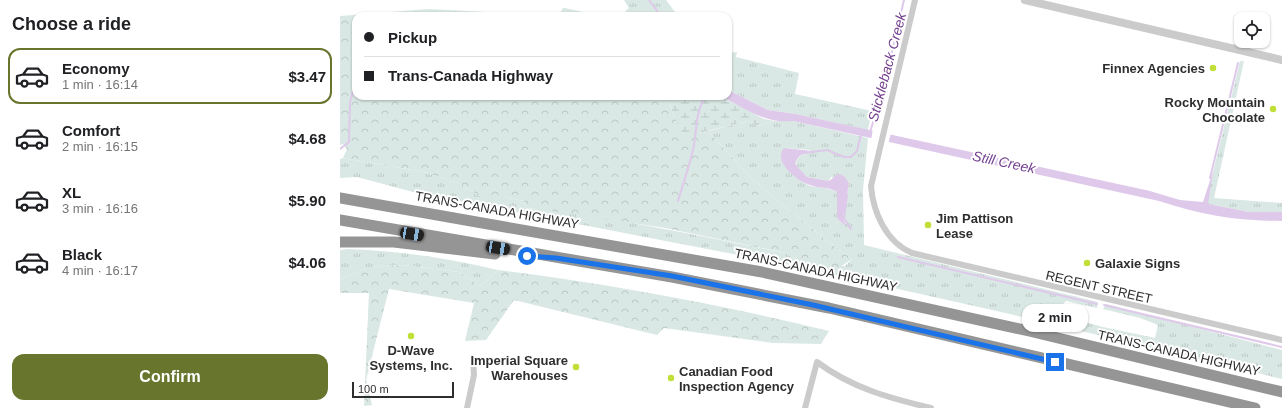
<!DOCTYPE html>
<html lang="en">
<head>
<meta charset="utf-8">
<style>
	:root { --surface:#fff; --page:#f2f2f2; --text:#202124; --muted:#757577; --line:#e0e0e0; --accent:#68762d }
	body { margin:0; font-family:Helvetica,sans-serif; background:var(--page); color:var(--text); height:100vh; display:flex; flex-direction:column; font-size:15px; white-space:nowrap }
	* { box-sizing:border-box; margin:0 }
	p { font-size:13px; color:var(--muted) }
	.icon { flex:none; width:22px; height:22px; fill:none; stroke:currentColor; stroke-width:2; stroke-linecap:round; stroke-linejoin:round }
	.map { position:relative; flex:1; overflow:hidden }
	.drawer { display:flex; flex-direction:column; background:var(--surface); width:340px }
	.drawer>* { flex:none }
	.top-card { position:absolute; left:12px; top:12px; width:380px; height:88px; border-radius:12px; box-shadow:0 1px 3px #0004; display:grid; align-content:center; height:88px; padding:0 12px; background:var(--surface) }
	.tools { position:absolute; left:894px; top:12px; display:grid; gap:8px }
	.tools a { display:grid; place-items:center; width:36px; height:36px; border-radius:8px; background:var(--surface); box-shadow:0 1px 3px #0004; font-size:20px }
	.scale { position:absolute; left:12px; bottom:10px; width:102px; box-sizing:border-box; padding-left:4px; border:2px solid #2e2e2e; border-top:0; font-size:11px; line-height:14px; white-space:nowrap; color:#2e2e2e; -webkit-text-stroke:3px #fff; paint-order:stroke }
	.end { position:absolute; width:18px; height:18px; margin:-9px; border:5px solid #1a73e8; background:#fff; box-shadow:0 0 0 2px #fff }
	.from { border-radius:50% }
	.bubble { position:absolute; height:28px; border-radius:12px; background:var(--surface); box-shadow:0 1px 3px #0004; font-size:13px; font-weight:800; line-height:28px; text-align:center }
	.car { position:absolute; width:12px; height:24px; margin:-12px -6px; border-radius:5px; box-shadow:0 0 3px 1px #0007; background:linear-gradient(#222 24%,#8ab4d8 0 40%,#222 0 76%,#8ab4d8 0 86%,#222 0) }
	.top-card b { display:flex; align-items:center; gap:14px; height:38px; font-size:15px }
	.top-card b+b { border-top:1px solid var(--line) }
	.top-card i { width:10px; height:10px; background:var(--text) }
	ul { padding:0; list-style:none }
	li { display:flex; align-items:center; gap:12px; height:56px; margin:0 8px 6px; padding:0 4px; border:2px solid transparent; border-radius:12px }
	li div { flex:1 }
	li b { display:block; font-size:15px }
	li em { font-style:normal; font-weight:800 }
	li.on { border-color:var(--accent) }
	li>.icon { width:36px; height:36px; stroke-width:1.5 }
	h2 { padding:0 12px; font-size:18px; line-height:48px }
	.action { display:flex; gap:8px; margin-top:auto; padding:8px 12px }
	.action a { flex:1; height:46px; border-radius:12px; background:var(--accent); color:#fff; font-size:16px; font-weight:800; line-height:46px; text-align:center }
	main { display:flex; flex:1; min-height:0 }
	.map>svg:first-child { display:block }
	.grass { fill:url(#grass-tufts); fill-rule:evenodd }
	.forest { fill:url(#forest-crowns) }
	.wetland { fill:url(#wetland-marsh) }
	.water { fill:#dfc9ea }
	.pier { fill:#fff }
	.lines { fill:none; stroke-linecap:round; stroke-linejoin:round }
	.stream { stroke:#dfc9ea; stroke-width:2 }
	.minor { stroke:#cbcbcb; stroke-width:6 }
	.tertiary { stroke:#cbcbcb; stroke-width:8 }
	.motorway { stroke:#959595; stroke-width:11 }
	.route { stroke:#1a73e8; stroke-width:5 }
	.poi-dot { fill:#c0df37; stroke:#fff; stroke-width:1.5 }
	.labels { text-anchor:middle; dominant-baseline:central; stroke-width:4; stroke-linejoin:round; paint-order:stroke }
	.poi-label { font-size:13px; font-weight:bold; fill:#2e2e2e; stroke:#fff; text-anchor:end }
	.street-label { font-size:13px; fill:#2e2e2e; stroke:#fff }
	.water-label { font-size:14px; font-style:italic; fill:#723f8e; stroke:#fff }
</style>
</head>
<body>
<main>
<section class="drawer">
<h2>Choose a ride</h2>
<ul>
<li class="on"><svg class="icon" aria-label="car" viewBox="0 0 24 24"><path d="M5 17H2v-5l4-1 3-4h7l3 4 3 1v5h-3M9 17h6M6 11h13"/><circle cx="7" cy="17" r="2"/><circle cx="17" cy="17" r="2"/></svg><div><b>Economy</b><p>1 min · 16:14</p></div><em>$3.47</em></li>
<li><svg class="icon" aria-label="car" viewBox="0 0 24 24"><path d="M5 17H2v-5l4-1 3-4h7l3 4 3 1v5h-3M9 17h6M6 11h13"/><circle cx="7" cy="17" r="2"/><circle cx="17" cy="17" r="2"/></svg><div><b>Comfort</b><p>2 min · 16:15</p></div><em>$4.68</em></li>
<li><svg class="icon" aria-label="car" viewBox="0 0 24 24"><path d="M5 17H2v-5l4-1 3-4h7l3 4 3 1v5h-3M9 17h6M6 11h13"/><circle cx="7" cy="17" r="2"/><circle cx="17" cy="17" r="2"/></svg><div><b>XL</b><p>3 min · 16:16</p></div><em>$5.90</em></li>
<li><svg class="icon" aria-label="car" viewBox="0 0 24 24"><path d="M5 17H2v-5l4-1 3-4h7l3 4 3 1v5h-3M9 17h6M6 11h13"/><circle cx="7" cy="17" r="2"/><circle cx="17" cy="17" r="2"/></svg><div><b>Black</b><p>4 min · 16:17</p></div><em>$4.06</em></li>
</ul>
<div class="action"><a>Confirm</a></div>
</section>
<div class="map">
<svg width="942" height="408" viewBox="0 0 942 408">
	<defs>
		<pattern id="grass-tufts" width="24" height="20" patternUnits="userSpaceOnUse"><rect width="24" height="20" fill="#d9e8e4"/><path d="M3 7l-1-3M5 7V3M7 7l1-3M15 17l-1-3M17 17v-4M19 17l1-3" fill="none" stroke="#bbc7c4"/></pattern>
		<pattern id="forest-crowns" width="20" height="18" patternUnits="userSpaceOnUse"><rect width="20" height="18" fill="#d9e8e4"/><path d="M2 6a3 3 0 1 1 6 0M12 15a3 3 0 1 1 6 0" fill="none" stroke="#bbc7c4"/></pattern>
		<pattern id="wetland-marsh" width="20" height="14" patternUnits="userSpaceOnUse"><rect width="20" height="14" fill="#d9e8e4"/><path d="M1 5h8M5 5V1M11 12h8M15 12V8" fill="none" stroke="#bbc7c4"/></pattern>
	</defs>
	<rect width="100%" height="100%" fill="#fff"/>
	<path class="grass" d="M284 0H326L338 16H289V13L285 11 289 8Z
		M223 8H225L260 16H213L220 13Z
		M397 52 396 57 459 73 455 94 532 111 528 130 456 114 428 110 388 90V53Z
		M900 61H904L874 198 942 203V212H909L867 204 870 184Z
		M408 121 418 126 436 121H453L528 138 523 190 524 245 758 302 757 308 726 301 722 305V316L763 327 815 338 818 325 800 318 763 309 766 304 942 350V379L670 314 455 266 73 192 17 177 0 178V159L3 158 84 172 118 183 141 197H163L184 201 186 209C201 206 231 213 246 215 313 226 380 240 446 253L461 263 505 266 512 259 486 240 413 180 368 131ZM444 148 471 150C463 154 458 155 455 165L467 177 489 181 491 177 509 182 503 218 505 226 497 218V192C489 188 485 188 476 187 456 185 451 164 444 148Z
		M8 249C60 251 108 258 158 270L140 286 119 272 62 265 29 267 0 280V250Z"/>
	<path class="forest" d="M89 9 146 12 167 16H16V96H328L333 115 346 135 368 131 413 180 486 240 512 259 494 271 461 263 446 253 325 228 192 208 186 209 184 201 163 197H141L118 183 84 172 3 158 7 149 3 144 0 145V16Z
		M62 265 119 272 140 286 158 270C270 284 379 304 489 331L481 344 433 343 324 328 317 335 174 300 146 340 125 341 134 303 49 289 26 380 32 405 24 406 29 293H0V280L29 267Z"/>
	<path class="wetland" d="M328 96H381L424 119 436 121 418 126 408 121 346 136 333 115Z"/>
	<path class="water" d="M388 90 428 110 456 114 810 191 840 200 863 202 873 171 868 204 909 212H942V221C896 221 862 215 819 201L453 121C425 124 404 108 381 96H388Z
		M444 148 472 151C463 153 458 155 455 164L467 177 489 181 498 174 504 176 509 183 503 218 506 227 497 218V192C488 186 479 189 470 185 458 181 432 162 444 148Z"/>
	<path class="pier" d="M533 129 551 133 548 144 531 140Z"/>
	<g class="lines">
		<path class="stream" d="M309 0 321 16
			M530 132 543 90 564 0
			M0 149 9 142 10 103 16 79
			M464 153 487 150 504 157H511L517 151 521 135
			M870 178 898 63
			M507 195 504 218 511 229
			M338 201C343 184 349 167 353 150 357 132 355 113 365 96
			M558 257 757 304
			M764 305 942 347"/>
		<path class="minor" d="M575 0 531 186C533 212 546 242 572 253L942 340
			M127 408 134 375 133 359
			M465 408 477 362C512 388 549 398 591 408"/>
		<path class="tertiary" d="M685 0 942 60"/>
		<path class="motorway" d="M0 198 422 272 689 331 942 392
			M0 220 332 277 489 308 915 408
			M0 242H54L155 254"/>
	</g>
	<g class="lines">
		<path class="route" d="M187 256 216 258 332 276 473 305 715 362"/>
	</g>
	<g class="poi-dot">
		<circle cx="873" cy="68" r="4"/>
		<circle cx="933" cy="109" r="4"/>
		<circle cx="588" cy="225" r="4"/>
		<circle cx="747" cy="263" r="4"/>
		<circle cx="71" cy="336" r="4"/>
		<circle cx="236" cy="367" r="4"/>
		<circle cx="331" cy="378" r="4"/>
	</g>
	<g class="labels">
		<g class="poi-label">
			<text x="865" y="68">Finnex Agencies</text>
			<text x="925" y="102">Rocky Mountain<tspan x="925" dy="15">Chocolate</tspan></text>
			<text x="596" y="218" text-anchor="start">Jim Pattison<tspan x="596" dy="15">Lease</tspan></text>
			<text x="755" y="263" text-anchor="start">Galaxie Signs</text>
			<text x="71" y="350" text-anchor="middle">D-Wave<tspan x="71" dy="15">Systems, Inc.</tspan></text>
			<text x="228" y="360">Imperial Square<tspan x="228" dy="15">Warehouses</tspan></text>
			<text x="339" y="371" text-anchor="start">Canadian Food<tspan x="339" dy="15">Inspection Agency</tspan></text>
		</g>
		<g class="street-label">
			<text transform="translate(157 210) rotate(10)">TRANS-CANADA HIGHWAY</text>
			<text transform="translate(476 270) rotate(12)">TRANS-CANADA HIGHWAY</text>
			<text transform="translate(759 287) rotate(13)">REGENT STREET</text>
			<text transform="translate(839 353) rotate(13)">TRANS-CANADA HIGHWAY</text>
		</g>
		<g class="water-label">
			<text transform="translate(547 67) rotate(-75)">Stickleback Creek</text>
			<text transform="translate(664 162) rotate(12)">Still Creek</text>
		</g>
	</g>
</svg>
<div class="tools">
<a><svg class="icon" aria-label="locate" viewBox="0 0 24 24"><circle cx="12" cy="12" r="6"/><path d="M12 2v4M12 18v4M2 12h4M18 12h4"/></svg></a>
</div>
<div class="scale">100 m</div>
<i class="end from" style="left:187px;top:256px"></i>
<i class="end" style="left:715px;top:362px"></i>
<div class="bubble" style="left:682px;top:304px;width:66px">2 min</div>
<i class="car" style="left:72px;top:234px;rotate:99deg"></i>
<i class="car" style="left:158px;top:248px;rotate:99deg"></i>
<div class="top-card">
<b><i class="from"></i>Pickup</b>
<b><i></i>Trans-Canada Highway</b>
</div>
</div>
</main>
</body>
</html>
